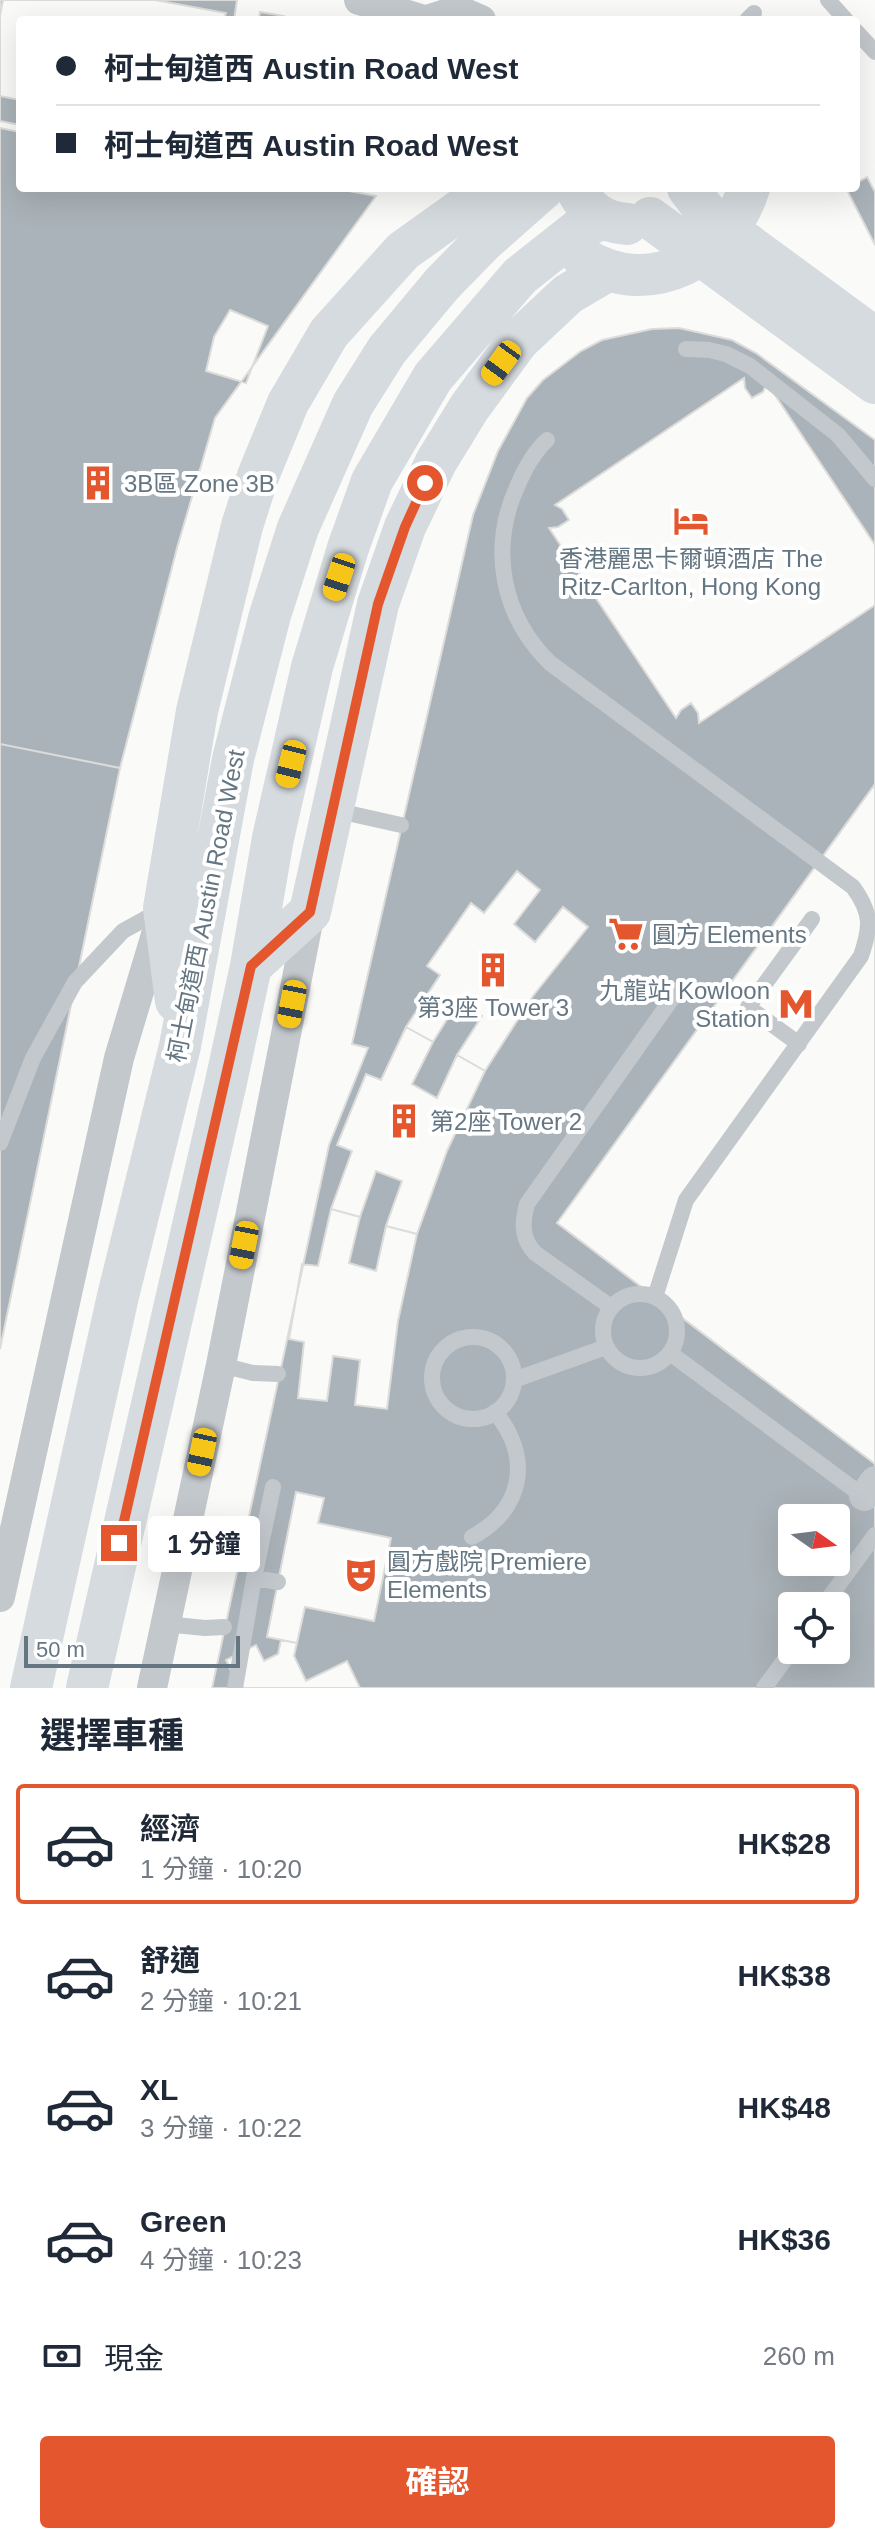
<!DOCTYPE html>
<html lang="zh-TW">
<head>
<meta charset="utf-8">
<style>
	:root { --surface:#fff; --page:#f2f2f3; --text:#1f2937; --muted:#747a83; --line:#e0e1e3; --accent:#e4572e }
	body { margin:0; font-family:Arial,"Noto Sans TC",sans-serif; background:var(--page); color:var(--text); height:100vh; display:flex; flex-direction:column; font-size:30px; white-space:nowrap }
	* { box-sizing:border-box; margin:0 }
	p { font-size:26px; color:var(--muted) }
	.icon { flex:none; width:44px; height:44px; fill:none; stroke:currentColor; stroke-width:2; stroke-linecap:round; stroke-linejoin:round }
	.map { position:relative; height:1688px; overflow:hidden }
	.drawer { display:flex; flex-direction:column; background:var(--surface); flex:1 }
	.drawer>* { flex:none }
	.top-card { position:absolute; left:16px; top:16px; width:844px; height:176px; border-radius:8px; box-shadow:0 8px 32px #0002; display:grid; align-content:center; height:176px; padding:0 40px; background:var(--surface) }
	.needle { width:52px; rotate:104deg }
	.controls { position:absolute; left:778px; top:1504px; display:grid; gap:16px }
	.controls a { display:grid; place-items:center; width:72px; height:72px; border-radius:8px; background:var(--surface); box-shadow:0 8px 32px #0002; font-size:40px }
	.scale { position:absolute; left:24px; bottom:20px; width:216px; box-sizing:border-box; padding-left:8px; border:4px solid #657683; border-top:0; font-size:22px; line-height:28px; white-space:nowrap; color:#657683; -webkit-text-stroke:6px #fff; paint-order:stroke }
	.end { position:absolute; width:36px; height:36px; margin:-18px; border:10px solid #e4572e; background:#fff; box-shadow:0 0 0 4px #fff }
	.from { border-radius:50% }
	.bubble { position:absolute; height:56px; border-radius:8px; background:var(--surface); box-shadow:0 8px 32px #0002; font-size:26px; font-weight:700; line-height:56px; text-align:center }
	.car { position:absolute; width:24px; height:48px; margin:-24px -12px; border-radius:10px; box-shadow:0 0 6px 2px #0007; background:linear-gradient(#f5c518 24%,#345 0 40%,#f5c518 0 76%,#345 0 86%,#f5c518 0) }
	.top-card b { display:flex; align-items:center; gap:28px; height:76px; font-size:30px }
	.top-card b+b { border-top:2px solid var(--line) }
	.top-card i { width:20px; height:20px; background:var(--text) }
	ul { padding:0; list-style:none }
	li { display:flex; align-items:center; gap:24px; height:120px; margin:0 16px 12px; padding:0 24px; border:4px solid transparent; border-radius:8px }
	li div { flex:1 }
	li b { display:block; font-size:30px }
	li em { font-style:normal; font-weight:700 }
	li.selected { border-color:var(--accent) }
	li>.icon { width:72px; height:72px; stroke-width:1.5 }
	h2 { padding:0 40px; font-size:36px; line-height:96px }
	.pay { display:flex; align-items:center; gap:20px; height:88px; padding:0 40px; font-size:30px }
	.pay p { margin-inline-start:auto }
	.cta { display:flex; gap:16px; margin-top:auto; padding:16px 40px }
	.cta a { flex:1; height:92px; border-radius:8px; background:var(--accent); color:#fff; font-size:32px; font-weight:700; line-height:92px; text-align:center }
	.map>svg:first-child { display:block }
	.building { fill:#aab3b9; stroke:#dcdcda; stroke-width:2; fill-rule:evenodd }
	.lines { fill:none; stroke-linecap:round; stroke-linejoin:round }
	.lane { stroke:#c3c8cc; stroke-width:16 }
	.street { stroke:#c3c8cc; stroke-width:30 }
	.secondary { stroke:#d6dbdf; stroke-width:42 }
	.route { stroke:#e4572e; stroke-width:10 }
	.labels { text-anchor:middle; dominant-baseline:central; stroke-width:8; stroke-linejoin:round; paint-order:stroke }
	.poi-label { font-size:24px; fill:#657683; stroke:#fff; text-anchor:start }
	.street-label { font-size:24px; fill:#657683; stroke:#fff }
</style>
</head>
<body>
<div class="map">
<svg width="875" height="1688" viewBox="0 0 875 1688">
	<rect width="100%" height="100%" fill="#fafaf8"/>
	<path class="building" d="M0 0H237L234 20H20V125L0 121Z
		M3 0H155L226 13 224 20H20V100L0 96V16Z
		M260 12 284 16V20H259Z
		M0 128 20 132V188H333L376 196 215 418 177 548 120 768 0 744Z
		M867 177 875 192V245L846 188H856V183Z
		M230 310 268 326 246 383 206 371 214 337Z
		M679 328 732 340 756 353 875 440V1688H212L329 1145 368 1048 352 1044 473 515 498 451 527 398 543 380 581 351 602 340 652 329ZM792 1518H836V1562H792ZM792 1606H836V1650H792Z
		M744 378 745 388 752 398 763 392 767 383 875 545V605L699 723 698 713 691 703 681 710 676 718 549 528 558 527 569 520 562 509 555 505Z
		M0 744 120 768 0 1349Z
		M875 784V1464L557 1223Z
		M517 871 540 890 514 924 535 942 563 907 588 927 533 996 485 1071 457 1055 482 1016 459 1000 433 1042 406 1027 440 975 427 966 471 903 484 913Z
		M406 1027 433 1042 412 1084 437 1098 457 1055 485 1071 447 1151 417 1234 386 1226 402 1181 376 1171 360 1217 331 1209 352 1151 337 1145 366 1074 381 1080Z
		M331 1209 360 1217 349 1263 376 1271 386 1226 417 1234 398 1321 387 1409 355 1405 360 1360 333 1356 327 1401 298 1398 304 1342 289 1339 302 1264 318 1266Z
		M296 1492 324 1498 318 1523 391 1538 374 1621 305 1607 297 1643 267 1637Z
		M281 1640 297 1643 294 1656 306 1681 347 1661 360 1688H239L226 1660 256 1645 264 1661 278 1654Z"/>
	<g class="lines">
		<path class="lane" d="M828 0 846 20
			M747 20 754 13
			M856 31 875 52
			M686 349 709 350 726 354 750 366 838 435 875 479
			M547 440C533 453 524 470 517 487 489 549 502 616 550 663L853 887C872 913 871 927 861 956L686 1200 655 1297
			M334 810 401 825
			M799 1044 748 1007 812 919
			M0 1143 33 1058 75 982 123 931 163 909
			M603 1331a37 37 0 1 1 74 0a37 37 0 1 1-74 0Z
			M611 1307 535 1253C521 1238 522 1223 527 1204L678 990
			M432 1378a41 41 0 1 1 82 0a41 41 0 1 1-82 0Z
			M670 1353 867 1499
			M221 1365 253 1373 278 1374
			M514 1380 606 1347
			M472 1537C524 1509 532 1457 495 1412
			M254 1578 278 1582
			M823 1606 875 1535
			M165 1624 205 1628 224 1627
			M235 1688 254 1578 273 1487
			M764 1688 792 1650"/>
		<path class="street" d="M359 0 424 20
			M427 20 458 10 481 20
			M864 1496 875 1481
			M0 1597 119 1058 161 918
			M152 1688 221 1365 310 912"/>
		<path class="secondary" d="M576 188C586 210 602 222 627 224
			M688 188 709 216 875 338
			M650 218 875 383
			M583 258C650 301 727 257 749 188
			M251 966 310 912 378 604 405 527 436 462 469 408 518 341 568 294 609 270
			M176 1001 164 908 197 711 242 526 258 476 288 403 329 333 403 251 491 188
			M31 1688 118 1296 180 1046 233 759 270 615 298 528 353 404 387 350 442 284 483 242 544 188
			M87 1688 226 1082 251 966 273 838 312 667 348 548 372 481 433 377 520 276 582 227 603 219"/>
	</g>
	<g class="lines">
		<path class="route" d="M119 1543 251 966 310 912 378 604 405 527 425 483"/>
	</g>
	<defs>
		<g id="building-bare" transform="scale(2.76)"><path d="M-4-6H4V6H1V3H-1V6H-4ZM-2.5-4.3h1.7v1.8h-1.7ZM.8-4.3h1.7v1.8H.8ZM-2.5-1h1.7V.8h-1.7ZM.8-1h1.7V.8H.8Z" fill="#e4572e" stroke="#fff" stroke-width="2.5" paint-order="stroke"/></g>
		<g id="hotel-bare" transform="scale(2.76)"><path d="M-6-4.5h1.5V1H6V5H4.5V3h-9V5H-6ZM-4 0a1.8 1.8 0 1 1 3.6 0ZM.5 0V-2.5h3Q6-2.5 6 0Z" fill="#e4572e" stroke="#fff" stroke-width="2.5" paint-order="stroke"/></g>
		<g id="supermarket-bare" transform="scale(2.76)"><path d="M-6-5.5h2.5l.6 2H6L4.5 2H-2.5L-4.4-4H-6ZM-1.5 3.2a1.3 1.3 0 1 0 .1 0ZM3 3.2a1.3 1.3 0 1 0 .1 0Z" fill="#e4572e" stroke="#fff" stroke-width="2.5" paint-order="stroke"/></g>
		<g id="metro-bare" transform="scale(2.76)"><path d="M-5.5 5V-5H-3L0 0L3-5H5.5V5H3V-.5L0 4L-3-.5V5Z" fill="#e4572e" stroke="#fff" stroke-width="2.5" paint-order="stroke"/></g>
		<g id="theatre-bare" transform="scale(2.76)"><path d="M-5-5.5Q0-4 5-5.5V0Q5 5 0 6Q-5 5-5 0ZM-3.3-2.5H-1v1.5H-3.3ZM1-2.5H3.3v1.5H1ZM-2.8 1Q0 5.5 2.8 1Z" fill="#e4572e" stroke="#fff" stroke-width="2.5" paint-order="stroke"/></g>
	</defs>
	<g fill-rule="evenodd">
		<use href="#building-bare" x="98" y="483"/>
		<use href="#hotel-bare" x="691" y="521"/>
		<use href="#supermarket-bare" x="626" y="934"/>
		<use href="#building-bare" x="493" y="970"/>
		<use href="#metro-bare" x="796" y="1004"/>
		<use href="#building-bare" x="404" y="1121"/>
		<use href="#theatre-bare" x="361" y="1575"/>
	</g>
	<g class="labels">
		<g class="poi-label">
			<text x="124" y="483">3B區 Zone 3B</text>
			<text x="691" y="558" text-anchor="middle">香港麗思卡爾頓酒店 The<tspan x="691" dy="28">Ritz-Carlton, Hong Kong</tspan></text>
			<text x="652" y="934">圓方 Elements</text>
			<text x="770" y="990" text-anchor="end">九龍站 Kowloon<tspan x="770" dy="28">Station</tspan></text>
			<text x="493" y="1007" text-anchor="middle">第3座 Tower 3</text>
			<text x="430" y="1121">第2座 Tower 2</text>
			<text x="387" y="1561">圓方戲院 Premiere<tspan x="387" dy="28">Elements</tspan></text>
		</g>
		<g class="street-label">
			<text transform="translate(206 906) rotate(-79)">柯士甸道西 Austin Road West</text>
		</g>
	</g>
</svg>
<div class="controls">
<a><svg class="needle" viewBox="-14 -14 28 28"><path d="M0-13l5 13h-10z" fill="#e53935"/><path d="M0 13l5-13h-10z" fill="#747a83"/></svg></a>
<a><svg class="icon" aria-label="locate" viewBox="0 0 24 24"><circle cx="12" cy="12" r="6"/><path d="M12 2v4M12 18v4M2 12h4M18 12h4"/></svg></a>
</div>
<div class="scale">50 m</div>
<i class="end from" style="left:425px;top:483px"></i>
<i class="end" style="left:119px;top:1543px"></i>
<div class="bubble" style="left:148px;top:1516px;width:112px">1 分鐘</div>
<i class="car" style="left:501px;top:363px;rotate:216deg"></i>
<i class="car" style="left:339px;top:577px;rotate:198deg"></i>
<i class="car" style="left:291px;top:764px;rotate:194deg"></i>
<i class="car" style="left:292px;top:1004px;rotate:191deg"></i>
<i class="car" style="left:244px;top:1245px;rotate:191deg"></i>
<i class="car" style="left:202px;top:1452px;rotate:192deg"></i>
<div class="top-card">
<b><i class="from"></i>柯士甸道西 Austin Road West</b>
<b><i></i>柯士甸道西 Austin Road West</b>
</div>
</div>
<section class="drawer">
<h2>選擇車種</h2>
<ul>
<li class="selected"><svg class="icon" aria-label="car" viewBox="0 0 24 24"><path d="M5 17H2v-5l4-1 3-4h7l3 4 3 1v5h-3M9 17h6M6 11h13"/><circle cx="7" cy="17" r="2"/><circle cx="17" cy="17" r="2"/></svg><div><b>經濟</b><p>1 分鐘 · 10:20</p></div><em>HK$28</em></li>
<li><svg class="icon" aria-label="car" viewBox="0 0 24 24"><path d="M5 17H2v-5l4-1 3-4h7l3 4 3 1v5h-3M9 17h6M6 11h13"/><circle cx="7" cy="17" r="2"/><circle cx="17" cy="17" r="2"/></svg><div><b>舒適</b><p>2 分鐘 · 10:21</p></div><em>HK$38</em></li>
<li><svg class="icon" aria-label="car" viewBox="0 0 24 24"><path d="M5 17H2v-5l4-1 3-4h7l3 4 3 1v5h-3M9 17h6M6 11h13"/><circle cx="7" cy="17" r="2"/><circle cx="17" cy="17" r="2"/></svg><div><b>XL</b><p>3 分鐘 · 10:22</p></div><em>HK$48</em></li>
<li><svg class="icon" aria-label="car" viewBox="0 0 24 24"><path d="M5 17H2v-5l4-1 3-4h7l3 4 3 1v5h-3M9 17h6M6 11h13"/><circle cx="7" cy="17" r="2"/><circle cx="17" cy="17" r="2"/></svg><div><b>Green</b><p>4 分鐘 · 10:23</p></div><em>HK$36</em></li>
</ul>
<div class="pay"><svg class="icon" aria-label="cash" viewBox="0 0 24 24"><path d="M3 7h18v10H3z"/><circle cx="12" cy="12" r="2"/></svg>現金<p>260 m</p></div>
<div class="cta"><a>確認</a></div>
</section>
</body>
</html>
